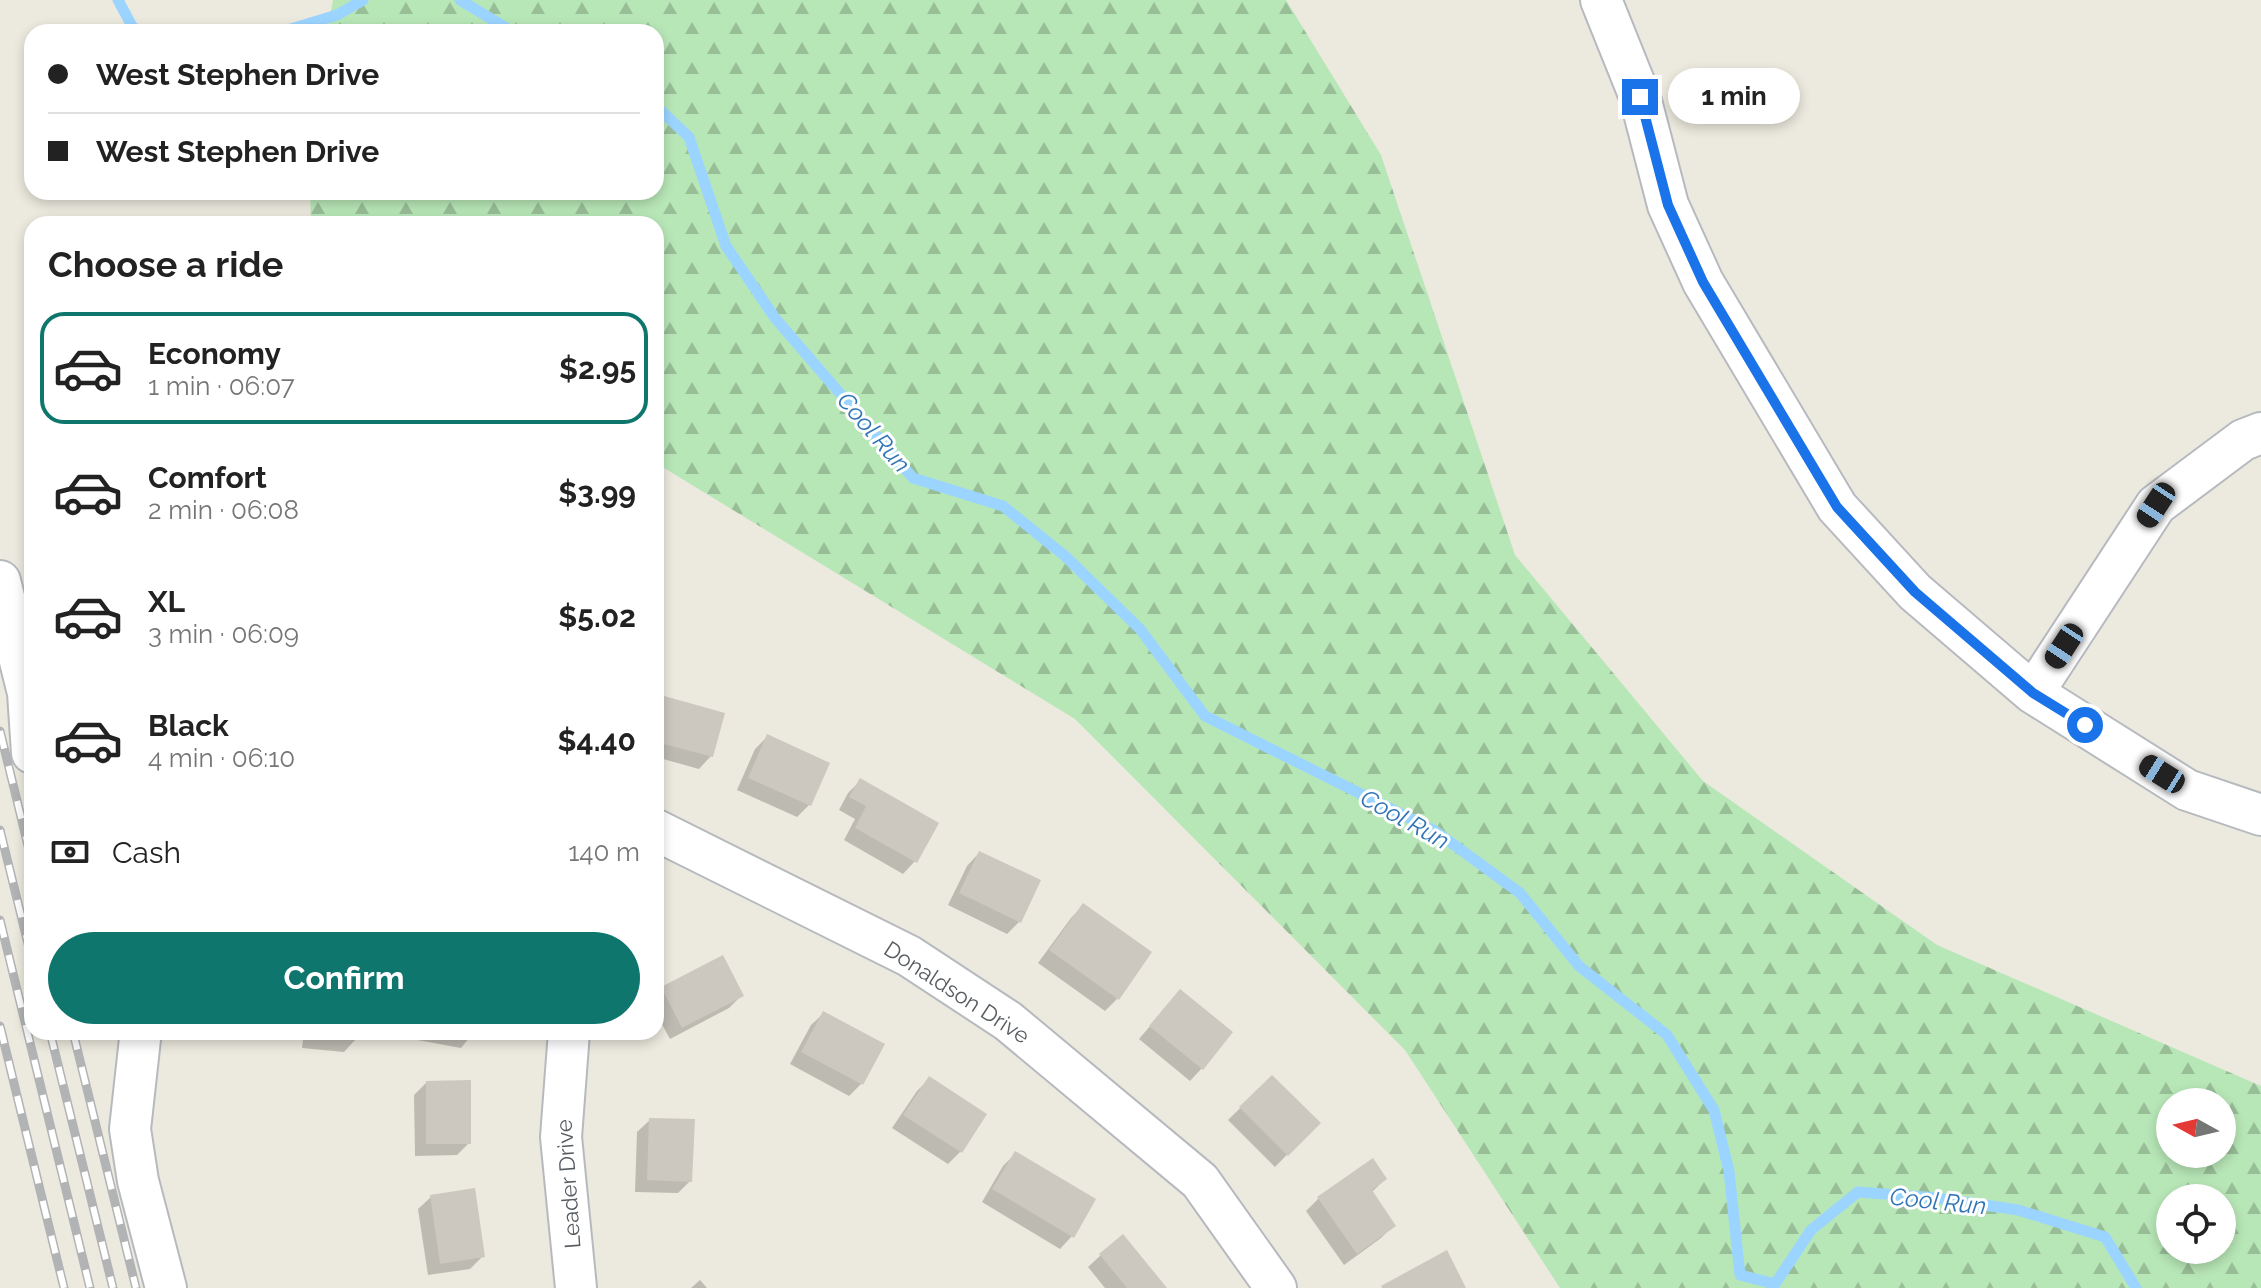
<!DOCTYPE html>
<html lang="en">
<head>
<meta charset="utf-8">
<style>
	:root { --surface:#fff; --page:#f2f2f2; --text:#222; --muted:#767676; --line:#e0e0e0; --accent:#0f766e }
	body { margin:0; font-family:Raleway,sans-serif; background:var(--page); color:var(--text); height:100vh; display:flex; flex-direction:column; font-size:30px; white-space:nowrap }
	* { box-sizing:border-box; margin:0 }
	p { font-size:26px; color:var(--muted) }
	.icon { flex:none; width:44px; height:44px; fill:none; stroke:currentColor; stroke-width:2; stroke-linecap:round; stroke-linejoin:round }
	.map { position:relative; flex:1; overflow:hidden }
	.side { position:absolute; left:24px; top:216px; width:640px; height:824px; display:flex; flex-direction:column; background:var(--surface); border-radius:24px; box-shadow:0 4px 12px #0003 }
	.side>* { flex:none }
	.banner { position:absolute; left:24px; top:24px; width:640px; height:176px; border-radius:24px; box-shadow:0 4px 12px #0003; display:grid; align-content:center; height:176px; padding:0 24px; background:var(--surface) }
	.needle { width:52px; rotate:278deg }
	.buttons { position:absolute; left:2156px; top:1088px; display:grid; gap:16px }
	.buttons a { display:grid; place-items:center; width:80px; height:80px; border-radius:50%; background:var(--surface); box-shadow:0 4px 12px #0003; font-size:40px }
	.end { position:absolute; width:36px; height:36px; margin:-18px; border:10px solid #1a73e8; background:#fff; box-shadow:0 0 0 4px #fff }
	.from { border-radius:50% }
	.bubble { position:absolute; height:56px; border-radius:28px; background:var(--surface); box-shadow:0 4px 12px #0003; font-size:26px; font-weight:700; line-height:56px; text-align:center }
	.car { position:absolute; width:24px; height:48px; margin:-24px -12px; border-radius:10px; box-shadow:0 0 6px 2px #0007; background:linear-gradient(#222 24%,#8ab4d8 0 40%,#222 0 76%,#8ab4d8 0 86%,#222 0) }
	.banner b { display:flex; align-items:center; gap:28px; height:76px; font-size:30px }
	.banner b+b { border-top:2px solid var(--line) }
	.banner i { width:20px; height:20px; background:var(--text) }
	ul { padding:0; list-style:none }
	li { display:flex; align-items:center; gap:24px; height:112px; margin:0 16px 12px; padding:0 8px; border:4px solid transparent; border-radius:24px }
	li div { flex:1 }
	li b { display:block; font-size:30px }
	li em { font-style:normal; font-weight:700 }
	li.current { border-color:var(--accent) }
	li>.icon { width:72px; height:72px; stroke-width:1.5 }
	h2 { padding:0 24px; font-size:36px; line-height:96px }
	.pay { display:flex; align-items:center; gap:20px; height:88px; padding:0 24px; font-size:30px }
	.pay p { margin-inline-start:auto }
	.cta { display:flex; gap:16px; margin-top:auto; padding:16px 24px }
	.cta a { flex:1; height:92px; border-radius:48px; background:var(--accent); color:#fff; font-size:32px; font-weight:700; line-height:92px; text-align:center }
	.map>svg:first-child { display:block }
	.forest { fill:url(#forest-firs); fill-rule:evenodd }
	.shadow { fill:#0003 }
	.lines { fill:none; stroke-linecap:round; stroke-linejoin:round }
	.stream { stroke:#9bd5ff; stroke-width:11 }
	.building { fill:#ccc7bf }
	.minor-casing { stroke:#b6babf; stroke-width:44 }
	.minor { stroke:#fff; stroke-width:40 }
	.rail-casing { stroke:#b2b3b4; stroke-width:9 }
	.rail { stroke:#fff; stroke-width:6; stroke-dasharray:18; stroke-linecap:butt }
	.route { stroke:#1a73e8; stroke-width:10 }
	.labels { text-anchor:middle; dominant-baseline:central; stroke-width:6; stroke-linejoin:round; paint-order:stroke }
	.street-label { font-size:22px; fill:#575c61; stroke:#fff }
	.water-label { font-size:24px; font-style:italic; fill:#3175b8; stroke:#fff }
</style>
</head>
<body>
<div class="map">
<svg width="2261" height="1288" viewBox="0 0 2261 1288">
	<defs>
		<pattern id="forest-firs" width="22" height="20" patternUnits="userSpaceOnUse" patternTransform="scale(2)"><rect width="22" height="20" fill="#b8e7b7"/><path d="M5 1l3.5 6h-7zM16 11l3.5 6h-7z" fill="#98be98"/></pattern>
	</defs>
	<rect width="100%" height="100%" fill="#ece9de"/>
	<path class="forest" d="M333 0H1286L1381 155 1515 555 1703 781 1937 945 2261 1086V1288H1560L1405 1050 1075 719 656 463V224H311L310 192H656V32H327ZM2170 1102H2222V1154H2170ZM2170 1198H2222V1250H2170Z"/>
	<path class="shadow" d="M657 697 711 756 699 769 656 757Z
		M767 737 810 804 797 817 737 790 755 749Z
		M860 781 915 861 903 874 844 840 855 819 839 810 848 793Z
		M979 853 1019 922 1007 934 948 905 967 866Z
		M1083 906 1117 999 1105 1011 1038 963 1071 918Z
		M662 989 742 995 729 1008 670 1039 656 1013V995Z
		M1180 991 1202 1068 1190 1081 1139 1039Z
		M824 1013 882 1045 861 1084 849 1096 790 1064 811 1025Z
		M304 1032H357L356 1039 344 1052 302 1048Z
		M374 1032H474L461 1048Z
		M1272 1077 1318 1123 1275 1167 1228 1120Z
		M929 1079 984 1115 960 1152 948 1164 892 1128 917 1091Z
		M426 1083 469 1143 457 1155 415 1156 414 1095Z
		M650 1120 690 1181 678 1193 635 1192 637 1132Z
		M1015 1154 1072 1236 1060 1249 982 1202 1003 1166Z
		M1385 1179 1371 1193 1394 1225 1381 1238 1344 1265 1306 1211 1318 1199Z
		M431 1197 483 1256 470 1269 428 1275 418 1209Z
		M1101 1255 1165 1288H1105L1088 1267Z
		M700 1280 707 1288H691Z"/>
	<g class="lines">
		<path class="stream" d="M118 0 133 28 147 32
			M460 0 513 32
			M281 32 337 15 363 0
			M656 106 689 137 726 246 775 318 913 478 1003 506 1065 556 1140 629 1205 716 1435 831 1520 893 1579 966 1667 1035 1714 1110 1729 1171 1740 1275 1775 1284 1811 1230 1858 1192 1937 1198 2018 1210 2105 1237 2136 1288"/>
	</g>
	<path class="building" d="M657 694 725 713 713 757 656 742Z
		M767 734 830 763 811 806 748 778Z
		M860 778 939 823 917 863 855 828 866 806 849 797Z
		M979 851 1041 880 1021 923 959 893Z
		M1083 903 1152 952 1119 1000 1049 950Z
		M723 955 744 996 682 1028 661 987Z
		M1180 989 1233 1032 1203 1070 1149 1026Z
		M823 1011 885 1044 863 1085 801 1052Z
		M314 1032H359L358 1040 314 1036Z
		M1272 1075 1321 1123 1288 1156 1239 1107Z
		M929 1076 987 1114 962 1153 903 1115Z
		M471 1080V1144H426V1081Z
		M649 1118 695 1119 692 1182 647 1180Z
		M1015 1151 1096 1199 1074 1238 992 1189Z
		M1373 1158 1387 1179 1372 1190 1396 1226 1357 1254 1317 1197Z
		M475 1188 485 1257 440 1264 430 1195Z
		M1123 1234 1167 1288H1127L1099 1254Z
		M1447 1250 1466 1288H1382L1381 1286Z"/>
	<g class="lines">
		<g class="minor-casing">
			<path id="minor" d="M1601 0 1640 97 1668 205 1703 282 1837 507 1915 592 2033 693 2187 790 2261 815
				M0 581 28 693 32 753
				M2033 693 2156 505 2243 440 2261 433
				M656 830 909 956 1008 1021 1200 1181 1276 1288
				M138 1032 140 1039 130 1129 138 1181 166 1288
				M569 1032 561 1137 576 1288"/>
		</g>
		<use href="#minor" class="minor"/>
		<g class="rail-casing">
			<path id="rail" d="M0 731 32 862
				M0 830 32 960
				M0 920 90 1288
				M0 1026 64 1288
				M50 1032 113 1288
				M73 1032 136 1288"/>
		</g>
		<use href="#rail" class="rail"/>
	</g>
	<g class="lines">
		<path class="route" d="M1640 97 1668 205 1703 282 1837 507 1915 592 2033 693 2085 725"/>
	</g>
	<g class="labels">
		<g class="street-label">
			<text transform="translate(957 992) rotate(33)">Donaldson Drive</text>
			<text transform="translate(568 1184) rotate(-94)">Leader Drive</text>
		</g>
		<g class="water-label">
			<text transform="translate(874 432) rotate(49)">Cool Run</text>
			<text transform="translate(1405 819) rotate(29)">Cool Run</text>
			<text transform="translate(1938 1201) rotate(6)">Cool Run</text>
		</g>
	</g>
</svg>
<div class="buttons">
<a><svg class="needle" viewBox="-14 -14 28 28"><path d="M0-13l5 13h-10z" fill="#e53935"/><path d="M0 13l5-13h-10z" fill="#767676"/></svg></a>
<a><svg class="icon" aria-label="locate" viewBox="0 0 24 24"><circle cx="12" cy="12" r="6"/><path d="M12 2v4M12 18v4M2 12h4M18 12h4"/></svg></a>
</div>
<i class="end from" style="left:2085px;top:725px"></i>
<i class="end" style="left:1640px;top:97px"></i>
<div class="bubble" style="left:1668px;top:68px;width:132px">1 min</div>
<i class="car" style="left:2156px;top:505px;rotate:213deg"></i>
<i class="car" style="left:2064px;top:646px;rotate:213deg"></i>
<i class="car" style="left:2162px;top:774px;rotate:302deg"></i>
<div class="banner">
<b><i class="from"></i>West Stephen Drive</b>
<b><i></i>West Stephen Drive</b>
</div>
<section class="side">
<h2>Choose a ride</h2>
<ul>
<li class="current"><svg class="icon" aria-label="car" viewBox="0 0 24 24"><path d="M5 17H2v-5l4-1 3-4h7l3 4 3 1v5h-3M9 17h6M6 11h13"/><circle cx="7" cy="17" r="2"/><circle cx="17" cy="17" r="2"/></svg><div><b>Economy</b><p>1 min · 06:07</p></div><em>$2.95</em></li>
<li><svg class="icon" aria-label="car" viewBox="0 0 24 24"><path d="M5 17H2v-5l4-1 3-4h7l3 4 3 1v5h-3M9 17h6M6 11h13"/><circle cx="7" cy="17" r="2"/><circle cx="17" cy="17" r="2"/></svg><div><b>Comfort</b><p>2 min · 06:08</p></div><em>$3.99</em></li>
<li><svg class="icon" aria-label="car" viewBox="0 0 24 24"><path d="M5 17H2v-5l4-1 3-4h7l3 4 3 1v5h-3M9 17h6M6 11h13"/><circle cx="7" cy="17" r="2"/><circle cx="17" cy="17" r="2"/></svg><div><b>XL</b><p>3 min · 06:09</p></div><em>$5.02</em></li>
<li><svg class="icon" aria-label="car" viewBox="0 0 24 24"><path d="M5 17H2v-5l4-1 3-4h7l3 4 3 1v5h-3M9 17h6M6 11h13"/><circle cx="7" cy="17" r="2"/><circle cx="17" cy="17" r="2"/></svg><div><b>Black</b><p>4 min · 06:10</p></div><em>$4.40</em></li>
</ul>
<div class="pay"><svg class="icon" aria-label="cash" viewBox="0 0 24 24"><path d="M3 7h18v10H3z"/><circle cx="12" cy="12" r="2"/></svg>Cash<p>140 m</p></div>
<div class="cta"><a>Confirm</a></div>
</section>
</div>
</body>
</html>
